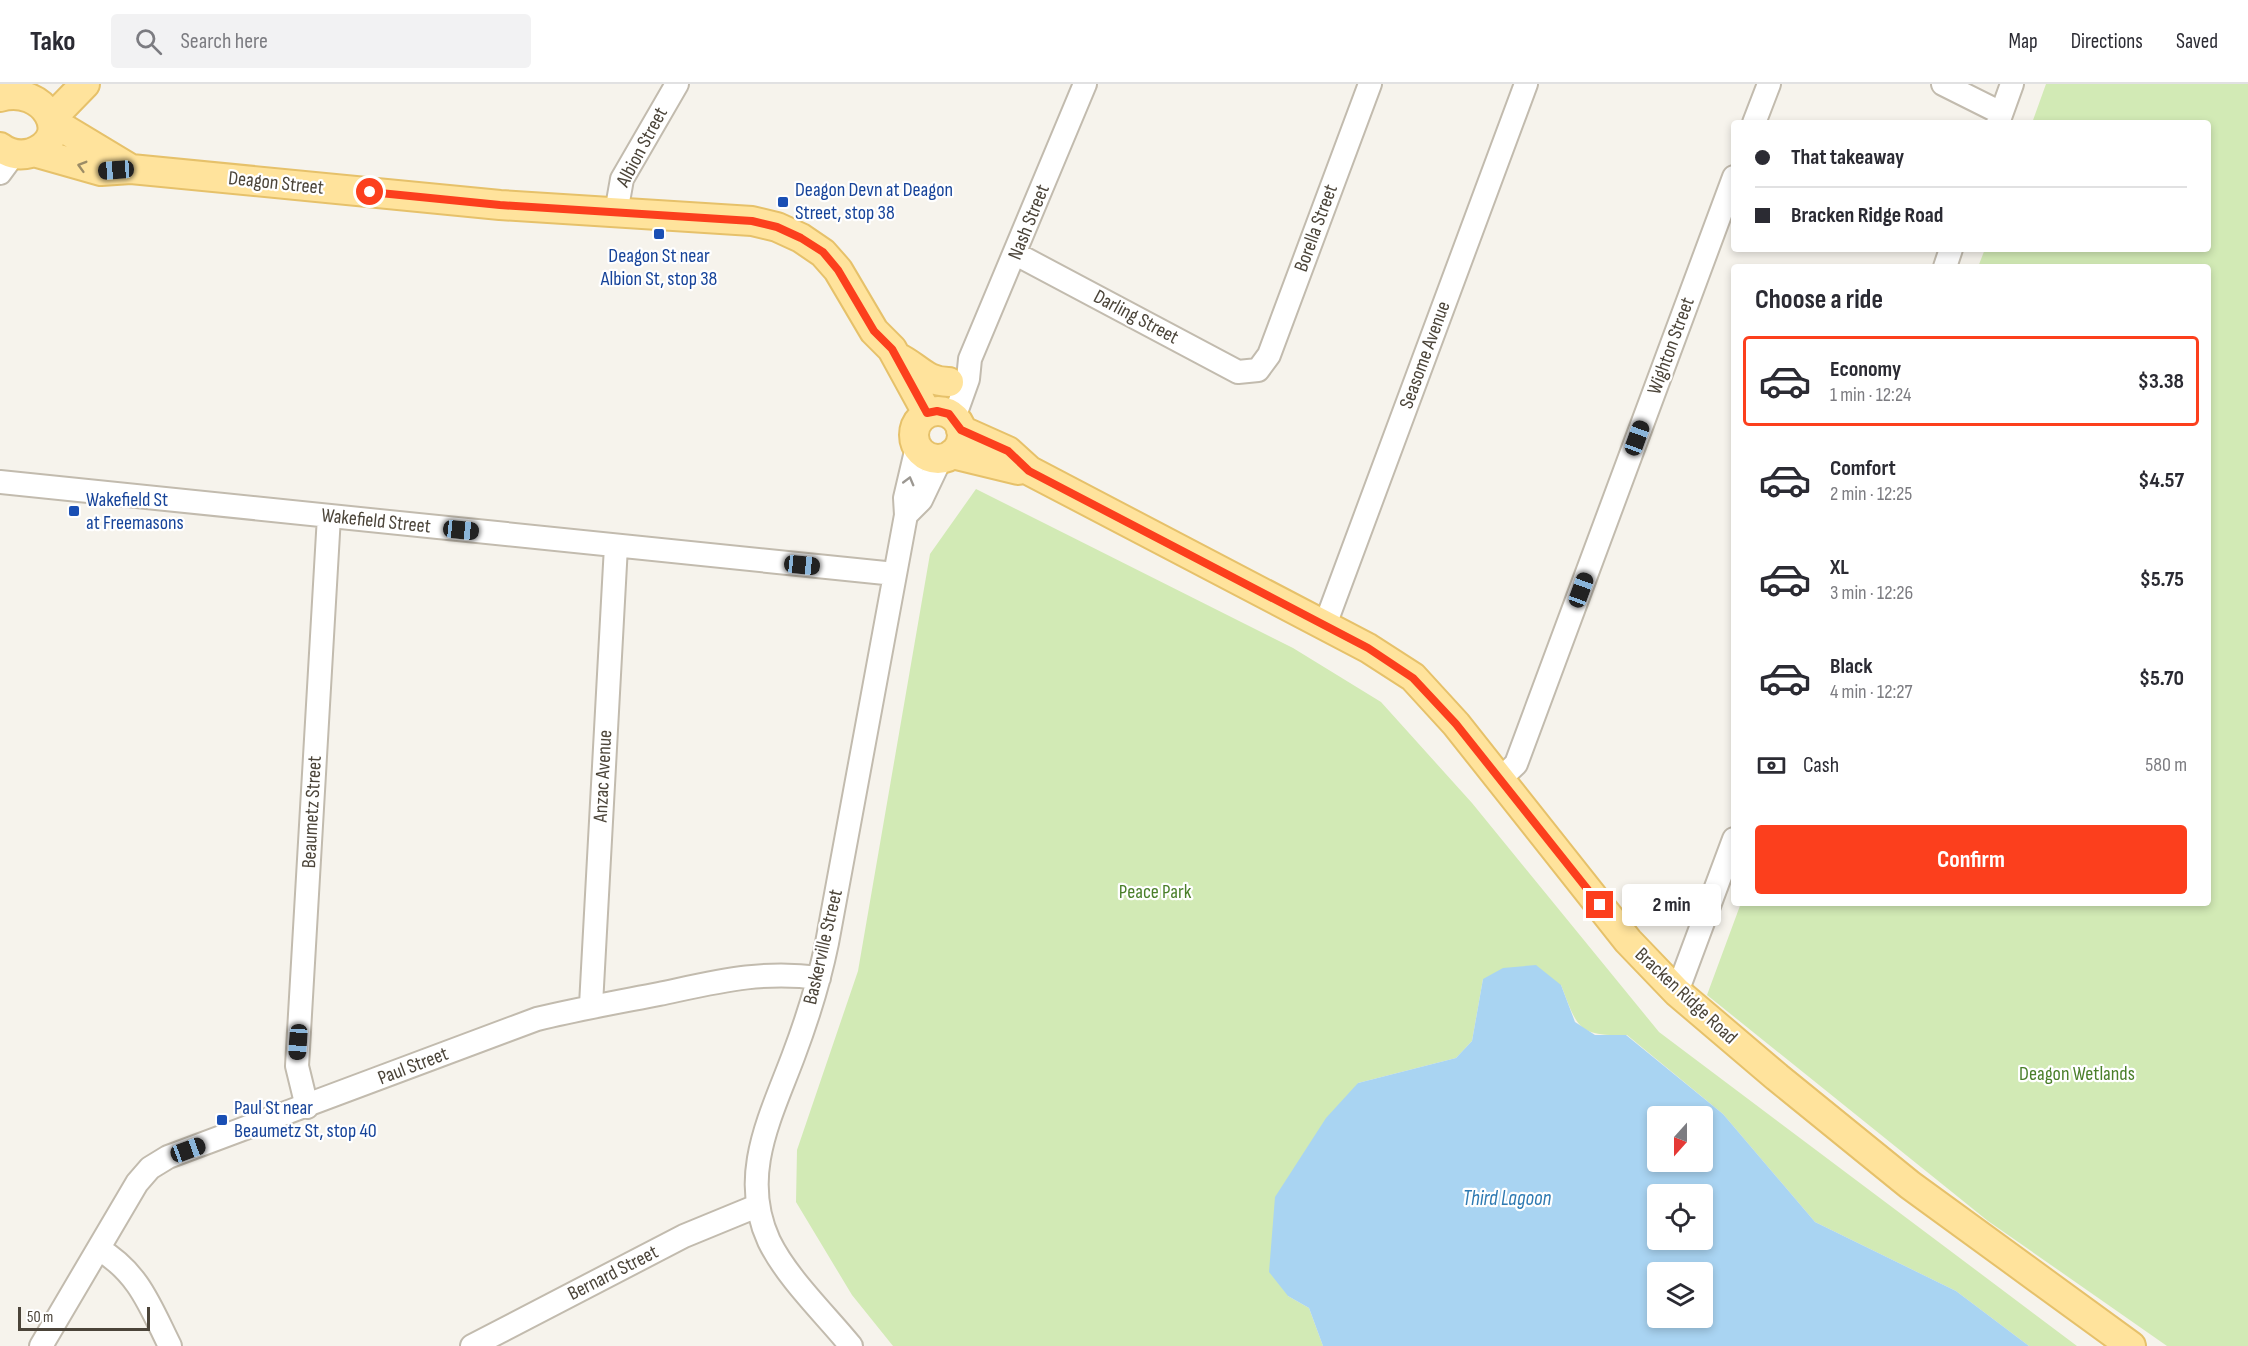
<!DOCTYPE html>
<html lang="en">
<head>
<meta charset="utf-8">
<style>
	:root { --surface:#fff; --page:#f2f2f3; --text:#2b2b33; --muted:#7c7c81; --line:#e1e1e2; --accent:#fc3f1d }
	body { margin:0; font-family:"Sofia Sans Condensed",sans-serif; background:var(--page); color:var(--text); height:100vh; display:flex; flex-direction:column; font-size:22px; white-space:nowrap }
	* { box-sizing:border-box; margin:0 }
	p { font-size:20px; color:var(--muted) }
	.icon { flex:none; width:33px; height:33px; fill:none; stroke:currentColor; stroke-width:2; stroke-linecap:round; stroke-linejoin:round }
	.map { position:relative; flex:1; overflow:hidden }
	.drawer { position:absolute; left:1731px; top:180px; width:480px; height:642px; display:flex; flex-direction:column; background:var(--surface); border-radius:6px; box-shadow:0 3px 9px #0003 }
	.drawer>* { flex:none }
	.hud { position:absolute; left:1731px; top:36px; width:480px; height:132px; border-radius:6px; box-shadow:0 3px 9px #0003; display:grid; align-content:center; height:132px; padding:0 24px; background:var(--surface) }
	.needle { width:39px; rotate:201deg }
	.fabs { position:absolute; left:1647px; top:1022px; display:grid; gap:12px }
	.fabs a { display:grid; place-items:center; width:66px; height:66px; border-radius:6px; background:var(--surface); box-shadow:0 3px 9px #0003; font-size:30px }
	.scale { position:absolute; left:18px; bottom:15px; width:132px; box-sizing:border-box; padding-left:6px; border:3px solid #4b4439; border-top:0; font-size:16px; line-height:21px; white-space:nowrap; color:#4b4439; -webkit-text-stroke:4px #fff; paint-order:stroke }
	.end { position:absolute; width:27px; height:27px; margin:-14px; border:8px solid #fc3f1d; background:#fff; box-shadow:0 0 0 3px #fff }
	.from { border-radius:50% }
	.bubble { position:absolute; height:42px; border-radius:6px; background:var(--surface); box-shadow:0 3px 9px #0003; font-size:20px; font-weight:700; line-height:42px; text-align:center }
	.car { position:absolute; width:18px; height:36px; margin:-18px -9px; border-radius:8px; box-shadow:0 0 4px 2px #0007; background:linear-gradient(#222 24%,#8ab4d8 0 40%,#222 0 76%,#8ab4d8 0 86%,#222 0) }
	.hud b { display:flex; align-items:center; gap:21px; height:57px; font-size:22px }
	.hud b+b { border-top:2px solid var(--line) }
	.hud i { width:15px; height:15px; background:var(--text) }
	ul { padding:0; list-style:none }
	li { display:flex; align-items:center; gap:18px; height:90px; margin:0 12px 9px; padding:0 12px; border:3px solid transparent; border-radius:6px }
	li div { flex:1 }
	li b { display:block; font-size:22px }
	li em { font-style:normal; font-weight:700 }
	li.selected { border-color:var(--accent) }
	li>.icon { width:54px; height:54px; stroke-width:1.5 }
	h2 { padding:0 24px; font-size:27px; line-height:72px }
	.pay { display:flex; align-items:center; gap:15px; height:66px; padding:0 24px; font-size:22px }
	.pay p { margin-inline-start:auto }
	.primary-button { display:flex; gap:12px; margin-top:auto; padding:12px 24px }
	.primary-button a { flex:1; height:69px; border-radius:6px; background:var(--accent); color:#fff; font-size:24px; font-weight:700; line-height:69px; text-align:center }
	header { display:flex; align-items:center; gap:36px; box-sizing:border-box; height:84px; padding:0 30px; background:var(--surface); border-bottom:2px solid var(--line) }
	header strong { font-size:28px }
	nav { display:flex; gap:33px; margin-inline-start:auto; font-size:21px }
	.search { width:420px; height:54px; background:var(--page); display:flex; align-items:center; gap:15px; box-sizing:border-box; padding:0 21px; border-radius:6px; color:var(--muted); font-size:22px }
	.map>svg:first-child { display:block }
	.green { fill:#d2eab5 }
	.water { fill:#a9d4f2; fill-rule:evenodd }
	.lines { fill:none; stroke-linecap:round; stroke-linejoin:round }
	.minor-casing { stroke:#c2bbae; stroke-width:26 }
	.major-casing { stroke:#e6c16a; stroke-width:32 }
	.minor { stroke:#fff; stroke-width:22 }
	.major { stroke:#ffe39c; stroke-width:28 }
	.oneway { stroke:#9c8c66 }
	.oneway2 { stroke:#9c9892 }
	.route { stroke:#fc3f1d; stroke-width:8 }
	.transit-dot { fill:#1a4fb4; stroke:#fff; stroke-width:2 }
	.labels { text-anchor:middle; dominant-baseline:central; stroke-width:4.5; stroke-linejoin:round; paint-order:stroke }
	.street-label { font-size:20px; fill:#4b4439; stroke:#fff }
	.transit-label { font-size:20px; fill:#164399; stroke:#fff; text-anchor:start }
	.park-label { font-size:20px; fill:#4a7f2a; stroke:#fff }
	.water-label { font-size:21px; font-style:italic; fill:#2e7ab2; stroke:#fff }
</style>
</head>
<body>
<header>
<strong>Tako</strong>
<div class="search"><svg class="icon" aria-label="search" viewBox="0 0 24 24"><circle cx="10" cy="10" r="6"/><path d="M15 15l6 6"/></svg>Search here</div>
<nav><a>Map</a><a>Directions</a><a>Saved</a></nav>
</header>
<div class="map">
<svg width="2248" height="1262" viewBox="0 0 2248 1262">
	<rect width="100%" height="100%" fill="#f6f3ec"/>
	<path class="green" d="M2046 0H2248V1262H2167L1988 1137 1707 911 1741 819H2208V183H1978L1985 165H2208V39H2032Z
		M976 405 1293 564 1381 618 1472 719 1659 948 2077 1262H2029L1956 1207 1815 1138 1723 1030 1627 951C1578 952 1578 945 1561 901L1483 895 1472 957 1456 974 1358 999 1288 1212 1309 1224 1323 1262H893L852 1211 796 1118 797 1066 858 887 930 470Z"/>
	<path class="water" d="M1536 881 1561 901 1575 938 1595 951H1626L1723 1030 1815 1138 1956 1207 2029 1262H1323L1309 1224 1288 1212 1269 1188 1275 1113 1326 1034 1358 999 1456 974 1472 957 1483 895 1503 884ZM1658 1032H1702V1077H1658ZM1658 1110H1702V1155H1658ZM1658 1188H1702V1233H1658Z"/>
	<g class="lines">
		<g class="minor-casing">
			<path id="minor" d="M1943 0 2001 29
				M1754 39 1769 0
				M1998 39 2012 0
				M0 89 14 70
				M616 129 622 95 677 0
				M1016 170 1238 288 1258 286 1269 271 1370 0
				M1945 183 1951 165
				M954 334 968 295 970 275 1085 0
				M0 398 895 490
				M906 431 921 416 941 374
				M1325 541 1526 0
				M1500 695 1516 680 1734 93
				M1677 908 1734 755
				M591 921 616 462
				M307 1023 297 982 329 432
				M99 1165C139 1189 150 1222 170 1262
				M41 1262 137 1099 150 1084 168 1073 537 935C578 925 618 918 659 910 716 898 760 886 819 894
				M472 1262 684 1152 757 1122
				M851 1262C825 1230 787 1194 769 1157 739 1092 770 1034 793 973 807 936 819 898 827 859L906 431 905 414 917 363"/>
		</g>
		<g class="major-casing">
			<path id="major" d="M0 13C43 0 76 53 31 69 20 72 9 70 0 63
				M53 33 85 0
				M53 38 131 85
				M34 68 101 87 131 85 500 121 752 137 777 143 801 154 823 169 838 186 874 247 892 265 927 329
				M897 273C917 282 925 298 949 298
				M914 351a24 24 0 1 1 48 0a24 24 0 1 1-48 0Z
				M961 346 1008 367 1030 387 1368 564 1413 593 1456 640 1628 857 1677 908 1777 993 1910 1101 2131 1262
				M952 370 1018 386"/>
		</g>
		<use href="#minor" class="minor"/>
		<use href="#major" class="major"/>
	</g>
	<defs><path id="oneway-chevron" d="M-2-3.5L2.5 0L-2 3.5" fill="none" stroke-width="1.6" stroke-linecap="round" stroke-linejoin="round" transform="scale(1.5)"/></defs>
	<use class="oneway" href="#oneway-chevron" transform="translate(82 82) rotate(-164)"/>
	<use class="oneway2" href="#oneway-chevron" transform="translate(909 397) rotate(-75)"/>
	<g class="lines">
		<path class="route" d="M370 108 500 121 752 137 777 143 801 154 823 168 838 186 874 247 892 265 927 329 937 327 949 330 961 346 1008 367 1029 387 1368 564 1413 594 1456 640 1600 821"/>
	</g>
	<g class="transit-dot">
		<rect x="777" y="112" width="12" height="12" rx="3"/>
		<rect x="653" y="144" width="12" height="12" rx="3"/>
		<rect x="68" y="421" width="12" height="12" rx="3"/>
		<rect x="216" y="1030" width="12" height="12" rx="3"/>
	</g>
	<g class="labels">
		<g class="street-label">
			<text transform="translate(642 63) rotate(-62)">Albion Street</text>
			<text transform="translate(276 99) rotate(6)">Deagon Street</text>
			<text transform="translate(1029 138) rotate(-68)">Nash Street</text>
			<text transform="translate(1316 144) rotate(-70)">Borella Street</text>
			<text transform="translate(1136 233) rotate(28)">Darling Street</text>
			<text transform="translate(1671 262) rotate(-70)">Wighton Street</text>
			<text transform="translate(1425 271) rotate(-70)">Seasome Avenue</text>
			<text transform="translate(376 437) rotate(6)">Wakefield Street</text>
			<text transform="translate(603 692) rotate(-87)">Anzac Avenue</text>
			<text transform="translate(312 728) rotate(-87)">Beaumetz Street</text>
			<text transform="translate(823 863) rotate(-77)">Baskerville Street</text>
			<text transform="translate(1686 912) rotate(43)">Bracken Ridge Road</text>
			<text transform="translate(413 982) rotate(-21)">Paul Street</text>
			<text transform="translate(613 1189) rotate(-27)">Bernard Street</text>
		</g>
		<g class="transit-label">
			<text x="795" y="106">Deagon Devn at Deagon<tspan x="795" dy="23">Street, stop 38</tspan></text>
			<text x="659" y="172" text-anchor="middle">Deagon St near<tspan x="659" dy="23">Albion St, stop 38</tspan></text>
			<text x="86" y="416">Wakefield St<tspan x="86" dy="23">at Freemasons</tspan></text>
			<text x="234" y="1024">Paul St near<tspan x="234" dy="23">Beaumetz St, stop 40</tspan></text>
		</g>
		<g class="park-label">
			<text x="1155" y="808">Peace Park</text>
			<text x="2077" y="990">Deagon Wetlands</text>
		</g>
		<g class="water-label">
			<text x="1507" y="1114">Third Lagoon</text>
		</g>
	</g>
</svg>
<div class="fabs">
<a><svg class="needle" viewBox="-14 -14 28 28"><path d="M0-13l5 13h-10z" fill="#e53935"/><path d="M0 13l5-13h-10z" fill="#7c7c81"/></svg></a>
<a><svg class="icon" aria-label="locate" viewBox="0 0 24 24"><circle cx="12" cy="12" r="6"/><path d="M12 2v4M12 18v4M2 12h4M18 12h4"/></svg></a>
<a><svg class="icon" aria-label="layers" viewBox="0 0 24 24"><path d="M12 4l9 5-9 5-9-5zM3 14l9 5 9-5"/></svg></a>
</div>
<div class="scale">50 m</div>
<i class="end from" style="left:370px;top:108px"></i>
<i class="end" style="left:1600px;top:821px"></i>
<div class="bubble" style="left:1622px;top:800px;width:99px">2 min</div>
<i class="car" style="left:116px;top:86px;rotate:266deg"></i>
<i class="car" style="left:1637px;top:354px;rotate:20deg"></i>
<i class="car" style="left:461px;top:446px;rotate:96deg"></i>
<i class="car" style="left:802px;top:481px;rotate:96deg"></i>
<i class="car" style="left:1581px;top:506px;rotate:20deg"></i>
<i class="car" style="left:298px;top:958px;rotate:184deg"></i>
<i class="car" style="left:188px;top:1066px;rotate:70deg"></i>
<div class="hud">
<b><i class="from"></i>That takeaway</b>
<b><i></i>Bracken Ridge Road</b>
</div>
<section class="drawer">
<h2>Choose a ride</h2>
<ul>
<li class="selected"><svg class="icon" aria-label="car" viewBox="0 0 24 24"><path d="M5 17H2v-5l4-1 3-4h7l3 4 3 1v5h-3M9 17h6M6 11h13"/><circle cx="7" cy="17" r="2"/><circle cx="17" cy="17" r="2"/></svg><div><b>Economy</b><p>1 min · 12:24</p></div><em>$3.38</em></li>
<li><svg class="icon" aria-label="car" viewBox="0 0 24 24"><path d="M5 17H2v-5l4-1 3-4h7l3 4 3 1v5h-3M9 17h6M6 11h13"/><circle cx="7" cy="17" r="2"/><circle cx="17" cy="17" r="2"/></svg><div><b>Comfort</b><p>2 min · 12:25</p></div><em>$4.57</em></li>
<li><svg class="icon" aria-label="car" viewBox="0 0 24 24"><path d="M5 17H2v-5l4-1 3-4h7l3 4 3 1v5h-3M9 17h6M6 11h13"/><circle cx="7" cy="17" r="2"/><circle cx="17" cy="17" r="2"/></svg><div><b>XL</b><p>3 min · 12:26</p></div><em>$5.75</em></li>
<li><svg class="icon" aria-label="car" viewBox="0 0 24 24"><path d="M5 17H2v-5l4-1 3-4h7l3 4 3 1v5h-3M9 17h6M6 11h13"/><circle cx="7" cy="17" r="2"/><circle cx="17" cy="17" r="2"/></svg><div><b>Black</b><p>4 min · 12:27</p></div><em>$5.70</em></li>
</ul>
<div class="pay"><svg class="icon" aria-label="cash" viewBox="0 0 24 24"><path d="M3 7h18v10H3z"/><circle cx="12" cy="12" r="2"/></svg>Cash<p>580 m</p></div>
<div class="primary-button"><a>Confirm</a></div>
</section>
</div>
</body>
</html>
